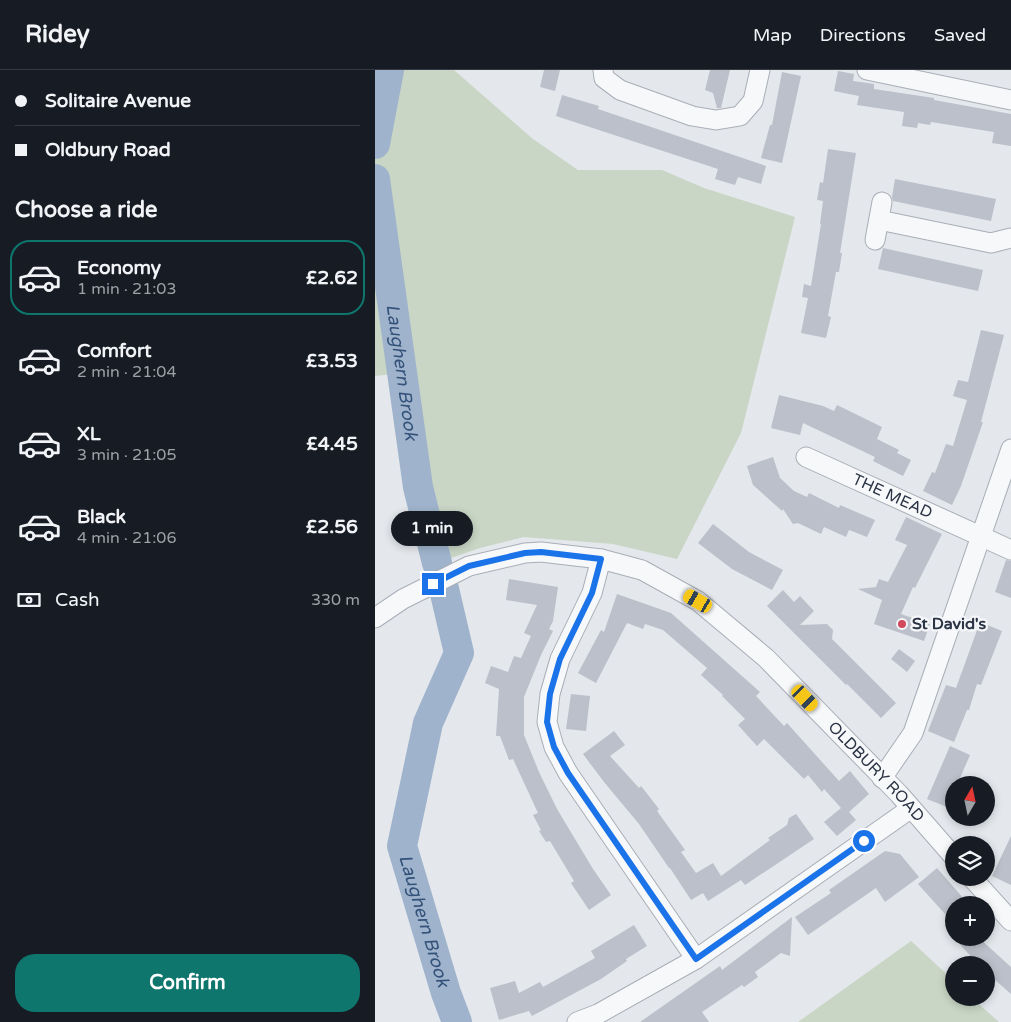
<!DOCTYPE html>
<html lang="en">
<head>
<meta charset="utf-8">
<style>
	:root { --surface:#171b24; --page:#20242c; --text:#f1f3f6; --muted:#9ea1a6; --line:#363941; --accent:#0f766e }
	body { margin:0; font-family:"Varela Round",sans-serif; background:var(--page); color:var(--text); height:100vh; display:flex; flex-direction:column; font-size:19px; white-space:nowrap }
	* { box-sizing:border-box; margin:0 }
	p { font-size:16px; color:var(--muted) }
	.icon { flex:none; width:28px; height:28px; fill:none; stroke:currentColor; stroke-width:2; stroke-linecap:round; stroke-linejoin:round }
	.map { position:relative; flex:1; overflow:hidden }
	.sheet { display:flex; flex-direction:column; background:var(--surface); width:375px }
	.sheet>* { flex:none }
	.banner { display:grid; align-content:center; height:110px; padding:0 15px; background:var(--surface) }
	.needle { width:32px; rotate:9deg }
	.buttons { position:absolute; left:570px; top:706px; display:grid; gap:10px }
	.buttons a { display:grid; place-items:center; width:50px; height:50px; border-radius:50%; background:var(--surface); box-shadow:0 2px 8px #0003; font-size:25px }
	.end { position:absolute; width:22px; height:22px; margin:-11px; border:6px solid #1a73e8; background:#fff; box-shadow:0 0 0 2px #fff }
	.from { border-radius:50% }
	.bubble { position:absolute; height:35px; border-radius:18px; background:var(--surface); box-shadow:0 2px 8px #0003; font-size:16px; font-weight:700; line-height:35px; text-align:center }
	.car { position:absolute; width:15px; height:30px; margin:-15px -8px; border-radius:6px; box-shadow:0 0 4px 1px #0007; background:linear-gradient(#f5c518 24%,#345 0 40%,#f5c518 0 76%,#345 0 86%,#f5c518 0) }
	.banner b { display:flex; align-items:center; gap:18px; height:48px; font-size:19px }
	.banner b+b { border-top:1px solid var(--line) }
	.banner i { width:12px; height:12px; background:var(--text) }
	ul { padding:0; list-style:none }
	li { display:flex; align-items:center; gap:15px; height:75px; margin:0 10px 8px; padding:0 5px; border:2px solid transparent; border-radius:20px }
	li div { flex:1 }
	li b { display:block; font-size:19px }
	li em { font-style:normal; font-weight:700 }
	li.selected { border-color:var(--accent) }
	li>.icon { width:45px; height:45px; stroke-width:1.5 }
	h2 { padding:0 15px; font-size:22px; line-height:60px }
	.pay { display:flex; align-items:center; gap:12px; height:55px; padding:0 15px; font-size:19px }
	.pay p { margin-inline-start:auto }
	.cta { display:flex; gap:10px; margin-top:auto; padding:10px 15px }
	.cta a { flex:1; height:58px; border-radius:20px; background:var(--accent); color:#fff; font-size:20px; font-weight:700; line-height:58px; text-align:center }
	header { display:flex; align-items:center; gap:30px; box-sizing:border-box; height:70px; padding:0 25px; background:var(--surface); border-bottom:1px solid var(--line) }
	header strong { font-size:24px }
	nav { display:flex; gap:28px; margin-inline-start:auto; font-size:18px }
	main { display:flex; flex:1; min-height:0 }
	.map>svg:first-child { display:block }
	.green { fill:#c9d6c5 }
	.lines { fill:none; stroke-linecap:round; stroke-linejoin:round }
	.river { stroke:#9fb4cc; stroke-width:30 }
	.building { fill:#bbc0ca }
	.minor-casing { stroke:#a9aeb7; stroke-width:21 }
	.minor { stroke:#f7f8fa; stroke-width:19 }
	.route { stroke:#1a73e8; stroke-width:6 }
	.poi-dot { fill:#d1495b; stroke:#f4f6f9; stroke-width:2 }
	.labels { text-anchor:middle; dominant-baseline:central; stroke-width:4.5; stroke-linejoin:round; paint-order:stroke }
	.street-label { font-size:16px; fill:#2b3445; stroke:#f4f6f9 }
	.poi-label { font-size:16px; font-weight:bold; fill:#2b3445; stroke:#f4f6f9; text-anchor:start }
	.water-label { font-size:18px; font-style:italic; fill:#34527a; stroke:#f4f6f9 }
</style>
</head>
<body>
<header>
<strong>Ridey</strong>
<nav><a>Map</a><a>Directions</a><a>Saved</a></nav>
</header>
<main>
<section class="sheet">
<div class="banner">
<b><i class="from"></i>Solitaire Avenue</b>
<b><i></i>Oldbury Road</b>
</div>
<h2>Choose a ride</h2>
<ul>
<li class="selected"><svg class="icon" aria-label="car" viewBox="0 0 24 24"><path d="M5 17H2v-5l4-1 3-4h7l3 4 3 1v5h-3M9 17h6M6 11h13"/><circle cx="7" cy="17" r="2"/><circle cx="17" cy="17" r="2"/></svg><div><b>Economy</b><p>1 min · 21:03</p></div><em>£2.62</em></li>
<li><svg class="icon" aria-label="car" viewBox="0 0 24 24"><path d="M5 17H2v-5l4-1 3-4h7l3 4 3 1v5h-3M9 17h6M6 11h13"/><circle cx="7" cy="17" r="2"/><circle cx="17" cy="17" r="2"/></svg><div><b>Comfort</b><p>2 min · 21:04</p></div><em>£3.53</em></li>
<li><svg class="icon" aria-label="car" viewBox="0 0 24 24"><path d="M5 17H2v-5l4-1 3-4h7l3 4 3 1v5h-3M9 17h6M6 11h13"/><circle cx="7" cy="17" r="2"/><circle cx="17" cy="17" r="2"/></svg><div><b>XL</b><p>3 min · 21:05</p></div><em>£4.45</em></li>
<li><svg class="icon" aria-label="car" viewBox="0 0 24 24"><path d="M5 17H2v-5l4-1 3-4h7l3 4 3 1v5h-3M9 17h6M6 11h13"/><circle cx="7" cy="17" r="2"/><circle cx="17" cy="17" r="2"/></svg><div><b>Black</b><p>4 min · 21:06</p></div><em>£2.56</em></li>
</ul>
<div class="pay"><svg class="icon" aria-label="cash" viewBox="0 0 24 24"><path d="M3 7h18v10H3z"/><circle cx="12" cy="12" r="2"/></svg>Cash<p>330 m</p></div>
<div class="cta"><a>Confirm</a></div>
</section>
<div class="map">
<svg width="636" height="952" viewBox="0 0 636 952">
	<rect width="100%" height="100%" fill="#e4e7ec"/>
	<path class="green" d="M0 0H79L158 69 203 100H287L329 118 420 147 366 363 302 489 238 474 149 467 105 478 62 493 43 417 27 303 0 306Z
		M536 871 579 911V928H597L624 952H423Z"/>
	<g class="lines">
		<g class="river">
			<path d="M0 74 14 0"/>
			<path id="s1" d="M0 109 43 417 62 493"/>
			<path id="s2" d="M69 519 84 583 53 653 27 776 71 923 82 952"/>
		</g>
	</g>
	<path class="building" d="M169 0H185L180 21 165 17Z
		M335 0H355L346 38H342L338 23 330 20Z
		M463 1 479 4 478 11 499 14V19L559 28V30L636 44V76L617 73 619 62 556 52 555 55 543 53 542 58 527 56 529 42 482 35 484 26 459 21Z
		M407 2 426 6 407 93 386 88 395 55H397Z
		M187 25 224 36 223 39 391 96 386 114 363 107 360 115 340 109 343 99 181 46Z
		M453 79 481 83 465 183H467L464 202H461L453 246 456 247 451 268 426 263 433 228 427 227 429 214 436 216 446 154H445L448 131 442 130 445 112 448 113Z
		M520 109 621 129 616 151 518 131 517 127Z
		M508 178 608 200 603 221 503 199Z
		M606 260 629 265 606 352H608L586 416 577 435 548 421 557 402 560 403 571 374 578 376 592 330 578 326 583 310 593 312Z
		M404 325 448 336 459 341 462 335 507 357 502 369 524 380 522 383 536 390 528 406 498 391 500 387 428 353 425 365 396 358Z
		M398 387 405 408 419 421 432 427 434 423 464 438 465 435 500 450 492 467 474 460 471 467 449 457 446 464 423 453 418 454 408 439 407 441 378 415 372 396Z
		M531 447 567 464 540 518 538 517 526 544 555 554 549 571 499 554 507 530 483 519 501 517 504 509 513 512 532 475 520 470Z
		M338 454 374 482 408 500 397 520 357 499 323 473Z
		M631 490 636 491V528L620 522Z
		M134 509 183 517 178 551 174 559 178 561 166 585 149 627V665L164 702 182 739 218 799 236 825 214 840 196 813 199 811 175 771 171 772 164 761 166 760 158 745 163 743 138 689 134 690 125 666H121L124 619 110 613 116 596 133 602 139 586 146 588 156 566 149 563 162 535 131 530Z
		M408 520 419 532 425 526 439 541 425 555 452 554 458 560 457 569 521 633 506 648 472 614 471 615 392 536Z
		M242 524 296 543 385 622 381 626 409 656 412 653 464 711 475 701 494 724 474 742 481 750 462 766 449 752 466 738 449 719 447 722 433 705 429 709 389 669 382 676 363 655 370 649 347 626 348 625 326 605 332 598 288 560 270 554 268 559 252 553 221 613 203 603 226 560 229 562Z
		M605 552 627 561 606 615 602 614 594 640H592L579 672 553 661 571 615 581 618Z
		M524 579 540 591 532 602 516 589Z
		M196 624 215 626 211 661 191 659Z
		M239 661 250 675 235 686 264 718 266 716 284 739 282 741 310 780 306 782 321 803 338 793 346 806 395 770 393 768 412 755 414 748 421 744 439 769 370 815 366 810 333 831 328 823 316 830 295 798H294L264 754 229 712 208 684Z
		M575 676 595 685 582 715H579V722L572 737 552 729Z
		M636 766V815L617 806Z
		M510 781 525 784 544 807 510 832 501 818 433 865 420 847 456 823 454 820Z
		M562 798 589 829 582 835H579V854L543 814Z
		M417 847 415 886 406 883 380 902 383 907 369 917 367 915 327 942 334 952H265L345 896 347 900Z
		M259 855 272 876 251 889 252 891 226 909 157 946 154 941 124 950 115 918 140 911 144 923 165 912 168 917 220 888 216 881Z
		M579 868H604L636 897V924L611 902V895H604Z"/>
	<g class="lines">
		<g class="minor-casing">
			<g id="minor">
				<path d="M228 0 229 8 245 20 317 46 341 50 365 46 378 31 385 0"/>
				<path d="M492 0 636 30"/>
				<path d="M504 150 616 173 636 168"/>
				<path d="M500 170 507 132"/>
				<path id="s3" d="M431 387 636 480"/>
				<path d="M226 489 217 523 185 589 175 624 172 652 179 677 193 703 321 889"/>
				<path id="s4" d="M0 548 28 529 94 496 150 483 166 482 226 489 267 500 323 531 391 588 524 724 579 787"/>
				<path d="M507 708 538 663 636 379"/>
				<path d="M597 808 636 851"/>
				<path d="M202 952 223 944 321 889 535 739"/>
			</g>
		</g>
		<use href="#minor" class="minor"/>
	</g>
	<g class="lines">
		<path class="route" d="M58 514 94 496 150 483 166 482 226 489 217 523 185 589 175 624 172 652 179 677 193 703 321 889 489 771"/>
	</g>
	<circle class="poi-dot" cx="527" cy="554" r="5"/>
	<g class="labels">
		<g class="street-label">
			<text stroke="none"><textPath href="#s3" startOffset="95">THE MEAD</textPath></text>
			<text stroke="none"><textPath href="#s4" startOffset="595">OLDBURY ROAD</textPath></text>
		</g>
		<g class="poi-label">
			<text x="537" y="554">St David's</text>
		</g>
		<g class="water-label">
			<text stroke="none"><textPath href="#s1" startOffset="195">Laughern Brook</textPath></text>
			<text stroke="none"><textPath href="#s2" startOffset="346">Laughern Brook</textPath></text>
		</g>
	</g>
</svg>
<div class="buttons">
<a><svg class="needle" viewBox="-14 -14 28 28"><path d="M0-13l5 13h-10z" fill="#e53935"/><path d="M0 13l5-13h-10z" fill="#9ea1a6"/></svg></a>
<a><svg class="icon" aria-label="layers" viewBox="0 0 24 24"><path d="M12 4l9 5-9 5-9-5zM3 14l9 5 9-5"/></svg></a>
<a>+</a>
<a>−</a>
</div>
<i class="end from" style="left:489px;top:771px"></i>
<i class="end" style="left:58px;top:514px"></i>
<div class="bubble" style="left:16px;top:441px;width:82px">1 min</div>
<i class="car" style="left:323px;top:531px;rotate:300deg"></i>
<i class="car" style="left:430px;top:628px;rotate:136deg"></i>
</div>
</main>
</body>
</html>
